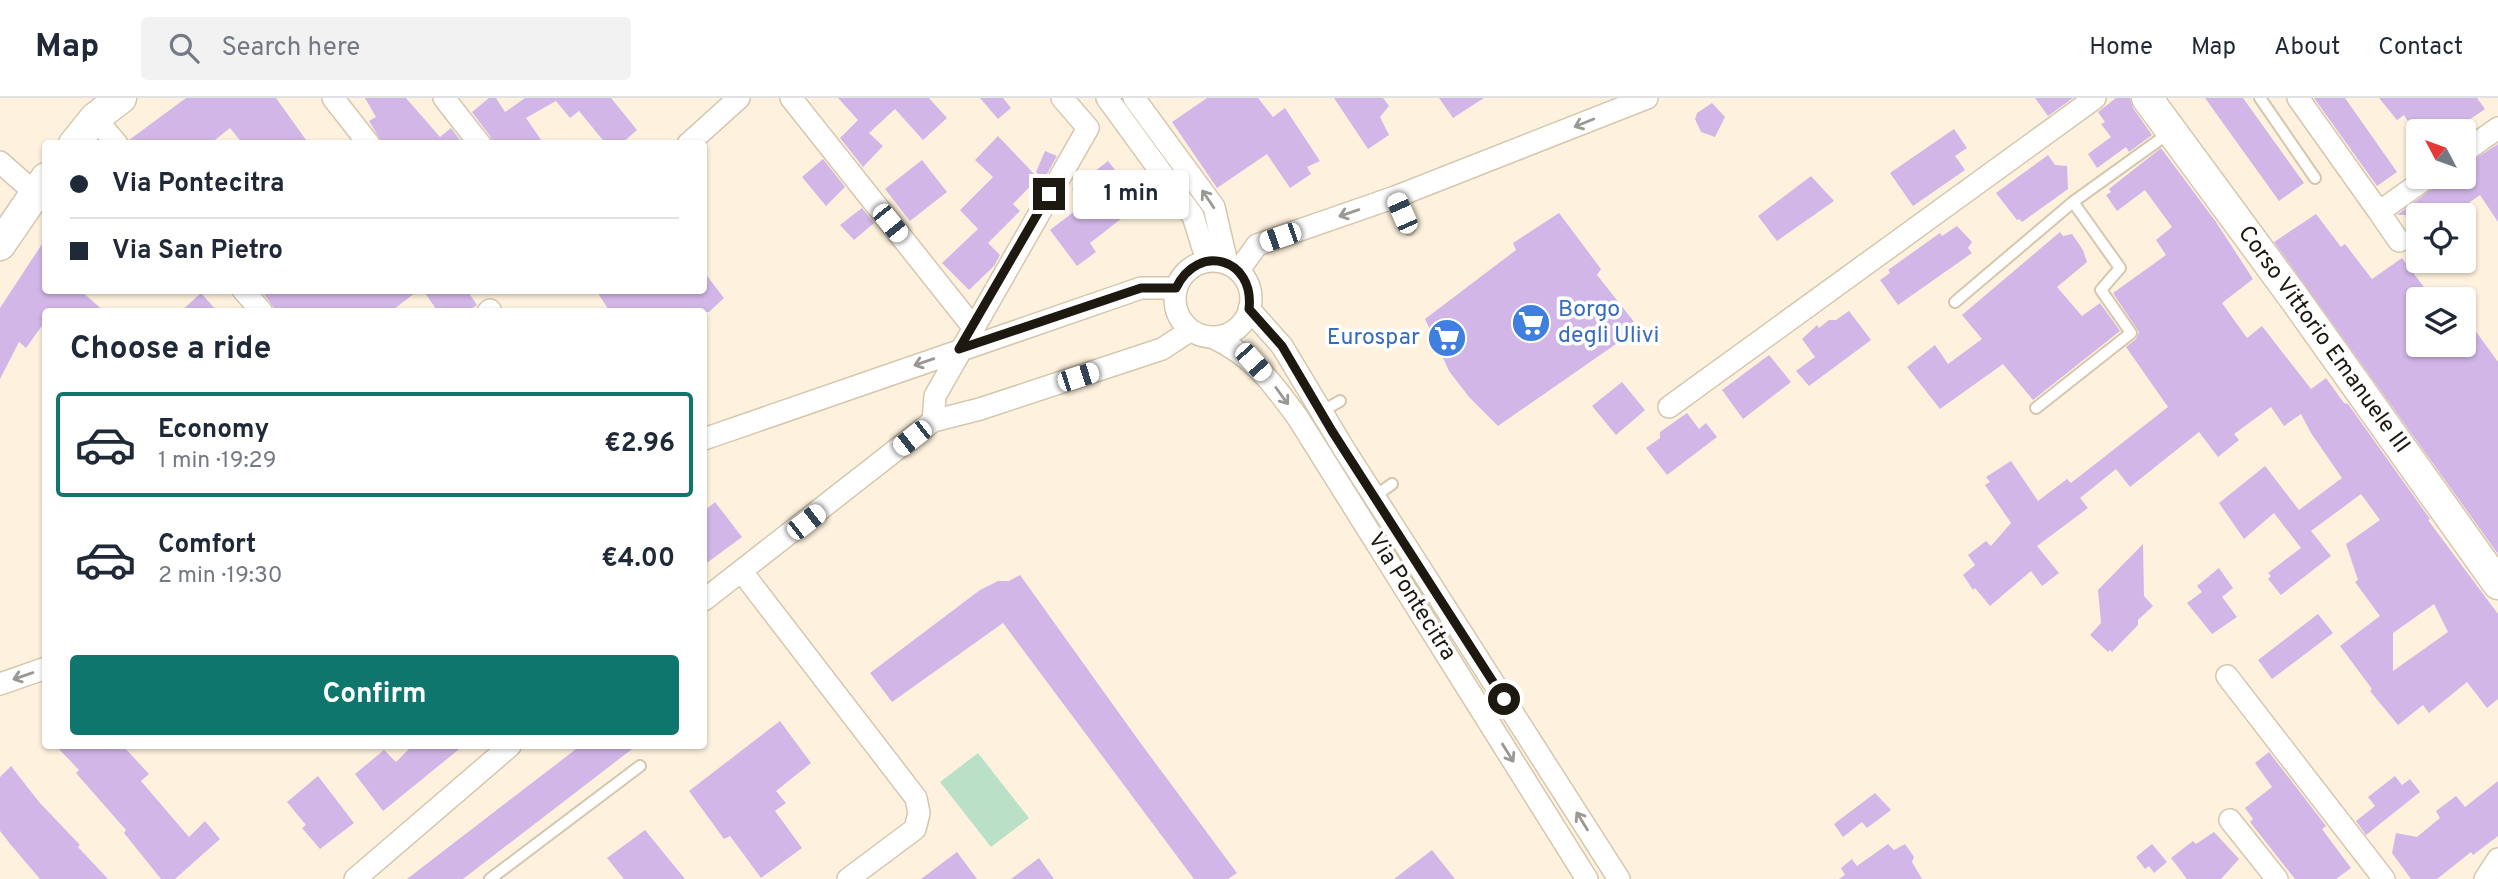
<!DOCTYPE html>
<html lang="en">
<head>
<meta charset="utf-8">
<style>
	:root { --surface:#fff; --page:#f2f2f3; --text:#1f2937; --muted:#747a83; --line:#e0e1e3; --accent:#0f766e }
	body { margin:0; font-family:Overpass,sans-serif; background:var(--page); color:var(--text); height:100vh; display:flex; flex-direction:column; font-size:26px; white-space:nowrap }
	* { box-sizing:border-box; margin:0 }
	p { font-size:23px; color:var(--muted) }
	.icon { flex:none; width:38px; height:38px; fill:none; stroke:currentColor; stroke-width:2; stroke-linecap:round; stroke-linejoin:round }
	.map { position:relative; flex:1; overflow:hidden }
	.sheet { position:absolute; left:42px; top:210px; width:665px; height:441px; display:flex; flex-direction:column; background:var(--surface); border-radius:7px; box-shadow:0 2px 5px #0004 }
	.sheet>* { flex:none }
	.guide { position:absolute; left:42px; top:42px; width:665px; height:154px; border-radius:7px; box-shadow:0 2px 5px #0004; display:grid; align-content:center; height:154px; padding:0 28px; background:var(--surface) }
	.needle { width:46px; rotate:311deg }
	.fabs { position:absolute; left:2406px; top:21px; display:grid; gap:14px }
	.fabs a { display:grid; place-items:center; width:70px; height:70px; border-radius:7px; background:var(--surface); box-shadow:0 2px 5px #0004; font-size:35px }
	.end { position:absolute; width:32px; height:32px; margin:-16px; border:9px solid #1e1910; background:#fff; box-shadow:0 0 0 4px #fff }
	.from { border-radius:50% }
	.bubble { position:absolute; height:49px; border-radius:7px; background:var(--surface); box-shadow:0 2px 5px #0004; font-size:23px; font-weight:700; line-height:49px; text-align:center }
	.car { position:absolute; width:21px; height:42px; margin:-21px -10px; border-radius:9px; box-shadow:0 0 5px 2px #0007; background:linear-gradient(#fff 24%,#345 0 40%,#fff 0 76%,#345 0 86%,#fff 0) }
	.guide b { display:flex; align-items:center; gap:24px; height:66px; font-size:26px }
	.guide b+b { border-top:2px solid var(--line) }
	.guide i { width:18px; height:18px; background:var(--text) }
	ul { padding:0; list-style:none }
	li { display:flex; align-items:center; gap:21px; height:105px; margin:0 14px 10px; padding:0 14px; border:4px solid transparent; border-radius:7px }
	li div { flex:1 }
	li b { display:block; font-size:26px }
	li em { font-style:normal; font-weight:700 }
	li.on { border-color:var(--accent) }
	li>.icon { width:63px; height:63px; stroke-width:1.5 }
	h2 { padding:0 28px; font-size:32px; line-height:84px }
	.action { display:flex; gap:14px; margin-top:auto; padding:14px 28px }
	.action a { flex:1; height:80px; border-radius:7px; background:var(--accent); color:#fff; font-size:28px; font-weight:700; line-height:80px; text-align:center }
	header { display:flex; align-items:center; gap:42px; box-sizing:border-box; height:98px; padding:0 35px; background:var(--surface); border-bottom:2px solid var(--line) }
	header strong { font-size:33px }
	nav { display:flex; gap:38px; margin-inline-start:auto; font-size:24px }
	.search { width:490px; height:63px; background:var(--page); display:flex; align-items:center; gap:18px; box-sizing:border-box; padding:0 24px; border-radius:7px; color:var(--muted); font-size:26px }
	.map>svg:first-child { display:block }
	.green { fill:#bae1c8 }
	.building { fill:#d1b6e7; fill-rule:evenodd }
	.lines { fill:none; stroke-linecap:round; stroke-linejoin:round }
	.lane-casing { stroke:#d5c7ae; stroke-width:14 }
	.street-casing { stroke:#d5c7ae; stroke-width:24 }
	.secondary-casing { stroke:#d5c7ae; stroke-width:33 }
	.lane { stroke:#fff; stroke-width:10 }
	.street { stroke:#fff; stroke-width:21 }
	.secondary { stroke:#fff; stroke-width:30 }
	.oneway { stroke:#9a9893 }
	.route { stroke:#1e1910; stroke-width:9 }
	.labels { text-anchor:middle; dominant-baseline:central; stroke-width:7; stroke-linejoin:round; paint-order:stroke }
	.shop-label { font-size:23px; fill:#366cbe; stroke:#fff; text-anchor:start }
	.street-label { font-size:23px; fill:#1e1910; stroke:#fff }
</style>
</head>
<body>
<header>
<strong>Map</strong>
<div class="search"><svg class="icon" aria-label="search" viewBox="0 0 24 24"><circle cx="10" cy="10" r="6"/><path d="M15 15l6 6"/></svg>Search here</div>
<nav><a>Home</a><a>Map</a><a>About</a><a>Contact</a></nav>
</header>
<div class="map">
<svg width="2498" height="781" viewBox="0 0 2498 781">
	<rect width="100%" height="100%" fill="#fef2de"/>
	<path class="green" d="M978 655 1029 720 991 749 940 684Z"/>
	<path class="building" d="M186 0H276L309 46H243L230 30 210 46H130L129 42Z
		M365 0H406L440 39 451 30 463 46H383L369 23 376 19Z
		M489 0H496L505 14 525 0H611L637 32 621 46H606L579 13 570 20 556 3 526 20 544 46H493L490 38 472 14Z
		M838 0H929L947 20 923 42 895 11 869 35 883 48 863 69 840 40 858 22Z
		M980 0H1003L1011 10 998 21Z
		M1207 0H1258L1273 19 1285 10 1320 63 1307 69 1311 76 1290 90 1267 56 1217 90 1172 24Z
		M1334 0H1383L1389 8 1380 19 1389 37 1368 51Z
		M1439 0H1484L1453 20Z
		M2035 0H2073L2048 18Z
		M2116 0H2130L2133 10 2152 37 2129 54 2126 49 2097 70 2088 56 2111 39 2101 26 2105 24 2098 14Z
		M2205 0H2243L2304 85 2279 103Z
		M2314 0H2345L2397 74 2377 88Z
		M2379 0H2477L2485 11 2453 33H2414L2404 17 2397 22Z
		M1712 5 1725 19 1715 39 1701 34 1695 21 1697 15Z
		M1954 31 1967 50 1955 58 1965 72 1913 108 1890 75Z
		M998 38 1038 80 1013 106 1020 113 988 145 1000 157 994 168 969 192 942 165 978 131 960 112 993 79 975 62Z
		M2498 46V124L2480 97 2452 117H2397L2448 79H2464V68Z
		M2161 50 2216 124 2253 181 2222 205 2247 240 2262 228 2311 291 2326 280 2344 305 2348 306 2430 421 2428 422 2498 516V601L2487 610 2467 584 2429 615 2423 607 2398 627 2370 593 2372 591 2340 548 2380 518 2355 484 2358 482 2346 446 2380 422 2361 396 2311 433 2331 458 2281 497 2268 481 2271 478 2268 475 2301 450 2274 415 2244 441 2219 405 2265 368 2299 412 2342 380 2311 335 2301 316 2284 328 2271 309 2234 336 2239 342 2218 359 2199 334 2130 389 2116 371 2080 400 2088 410 2037 448 2059 475 2042 488 2031 473 1990 508 1975 490 1973 492 1963 477 1975 467 1968 457 1986 443 1991 448 2011 425 1985 387 1990 384 1986 379 2011 363 2038 403 2067 381 2071 385 2168 309 2126 249 2136 241 2139 234 2113 195 2166 157 2156 142 2172 129 2145 92 2117 113 2106 97 2111 94 2109 91ZM2434 506 2448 534 2393 573V535Z
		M1045 53 1057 58 1043 83 1036 74Z
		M2048 57 2055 67 2067 68 2068 91 2022 124 2019 121 2017 122 1996 95Z
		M823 61 845 89 826 108 802 79Z
		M922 62 947 94 910 123 885 91Z
		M1108 63 1131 92 1139 86 1149 99 1090 145 1096 154 1077 168 1050 132 1084 106 1072 91Z
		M1811 78 1834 103 1777 143 1758 118Z
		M862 110 874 125 854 142 840 127Z
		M1559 115 1601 171 1597 177 1639 230 1498 328 1469 299 1449 273 1425 221 1516 152 1513 145Z
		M2316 116 2341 149 2345 146 2372 181 2402 160 2433 201H2418V247H2464V217L2498 264V456L2274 144Z
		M1957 128 1972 144 1968 150 1972 155 1898 207 1880 182 1890 175 1888 172 1940 135 1942 138Z
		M2060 134 2063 138 2072 136 2083 152 2087 164 2057 189 2082 218 2100 205 2120 233 2033 302 2003 266 1940 311 1907 269 1935 247 1948 266 1982 241 1962 217Z
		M46 140V192H80L105 214H46V222L26 250 19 244 0 281V210Z
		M704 174 724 200 709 214H610L596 192H704Z
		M261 192H419L390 214H277Z
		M423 192H467L477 207 466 214H438Z
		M201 195 218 214H180Z
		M1849 213 1871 242 1809 288 1796 273 1815 259 1802 241 1817 227 1819 230 1829 222H1836Z
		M1769 257 1791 284 1743 321 1722 292Z
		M1622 284 1645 312 1616 337 1592 308Z
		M1687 315 1699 331 1706 325 1717 339 1667 377 1646 350 1660 340V334Z
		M715 404 742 439 704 467V413Z
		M2143 446 2144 498 2153 508 2138 522V527L2112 554 2110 552 2108 554 2090 537 2101 525 2098 492Z
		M2219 470 2233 490 2222 499 2237 519 2212 536 2187 505 2202 494 2197 488Z
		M1020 477 1139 643 1237 775 1228 781H1194L1003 525 892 604 870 575 980 492 998 483H1009Z
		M2318 516 2333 535 2272 581 2258 562Z
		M780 623 811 665 776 693 786 705 775 713 802 750 761 780 730 738 724 741 689 693Z
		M56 648H123L149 676 141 683 189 739 205 723 220 741 175 781H161L124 735 126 732 76 675 79 672Z
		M412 648H463L383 713 355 676 384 652 396 664Z
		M580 648H636L463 781H407Z
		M2269 654 2326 728 2322 731 2351 770 2336 781H2295L2250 724 2253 721 2245 710 2272 689 2255 665Z
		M11 668 39 704 80 747 78 749 108 781H40L11 747 0 733V679Z
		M318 678 354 725 320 751 302 730 306 727 287 704Z
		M2395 678 2402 687 2410 681 2420 694 2366 737 2356 723 2375 708 2368 699Z
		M2498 683V738L2473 757 2471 754 2437 781H2411L2392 755 2396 735 2417 739 2440 720 2436 713 2456 698 2465 709Z
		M1875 695 1891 712 1867 730 1862 724 1843 739 1834 726Z
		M645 732 685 781H624L607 760Z
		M2214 734 2239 761 2221 781H2187L2171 760 2193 743 2196 746Z
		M1888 746 1894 752 1905 746 1914 759 1912 764 1922 781H1839L1845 777 1841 770 1852 761 1857 768Z
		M2152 746 2167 764 2154 775 2149 768 2145 771 2136 759Z
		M1432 752 1455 781H1394Z
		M957 754 977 781H921Z
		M1039 760 1054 781H1011Z"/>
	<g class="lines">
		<g class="lane-casing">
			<path id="lane" d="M2260 0 2315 80
				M1395 99 1409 131
				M1955 204 2073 104 2169 35
				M2036 310 2131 235 2101 192 2120 170 2073 104
				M1321 314 1340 303
				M1375 398 1392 386
				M490 781 640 668"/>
		</g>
		<g class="street-casing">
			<path id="street" d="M333 0 369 46
				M444 0 480 46
				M791 0 973 229
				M1107 0 1193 118 1207 163
				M1134 0 1214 109 1227 165
				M2298 0 2379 114 2428 79
				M95 20 117 46
				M688 46 739 0
				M2464 54 2498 30
				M0 64 34 94
				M2379 114 2399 143
				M1175 201a38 38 0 1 1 76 0a38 38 0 1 1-76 0Z
				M1239 172 1257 147 1395 99 1647 0
				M243 192 262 214
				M1249 211 1282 248 1344 351 1619 781
				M488 214 490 212 491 214
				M1212 239C1253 258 1272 284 1298 320L1587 781
				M1669 309 2095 0
				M933 323 935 298 1088 30 1062 0
				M704 341 1141 190H1176
				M742 474 916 700 919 715 915 731 848 781
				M704 502 933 323 980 311 1162 251 1191 232
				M2227 578 2384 781
				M0 586 46 570
				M2230 722 2277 781
				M355 781 510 648
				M2485 781 2498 761"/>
		</g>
		<g class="secondary-casing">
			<path id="secondary" d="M2147 0 2292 197 2498 486
				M74 46 95 20 121 0
				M0 147 46 80"/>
		</g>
		<use href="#lane" class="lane"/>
		<use href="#street" class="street"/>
		<use href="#secondary" class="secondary"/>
	</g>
	<defs><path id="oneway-shaft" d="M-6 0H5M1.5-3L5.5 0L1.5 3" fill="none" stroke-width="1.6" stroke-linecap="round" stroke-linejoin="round" transform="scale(1.75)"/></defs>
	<g class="oneway">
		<use href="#oneway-shaft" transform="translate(1584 25) rotate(158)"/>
		<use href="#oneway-shaft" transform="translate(1208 101) rotate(-124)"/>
		<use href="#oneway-shaft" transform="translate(1349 115) rotate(161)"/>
		<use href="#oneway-shaft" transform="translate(924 264) rotate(161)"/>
		<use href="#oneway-shaft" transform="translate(1282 298) rotate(54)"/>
		<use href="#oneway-shaft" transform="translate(23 578) rotate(161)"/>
		<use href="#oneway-shaft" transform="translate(1508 655) rotate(58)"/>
		<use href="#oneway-shaft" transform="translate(1582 723) rotate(-122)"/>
	</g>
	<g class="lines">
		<path class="route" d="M1049 96 959 251 1141 190H1176C1198 144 1255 160 1249 211L1282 248 1332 333 1504 601"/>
	</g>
	<defs>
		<g id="supermarket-disc" transform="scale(2.0125)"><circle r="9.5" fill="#3f7fe0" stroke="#fff"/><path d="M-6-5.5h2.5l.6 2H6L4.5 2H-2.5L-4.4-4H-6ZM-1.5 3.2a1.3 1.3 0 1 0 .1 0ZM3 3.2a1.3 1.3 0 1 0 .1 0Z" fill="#fff"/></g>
	</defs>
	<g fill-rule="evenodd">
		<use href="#supermarket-disc" x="1531" y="225"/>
		<use href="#supermarket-disc" x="1447" y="240"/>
	</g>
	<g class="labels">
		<g class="shop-label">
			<text x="1558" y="212">Borgo<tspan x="1558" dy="26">degli Ulivi</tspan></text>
			<text x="1420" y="240" text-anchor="end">Eurospar</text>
		</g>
		<g class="street-label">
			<text transform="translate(2323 242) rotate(54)">Corso Vittorio Emanuele III</text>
			<text transform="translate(1411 499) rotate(58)">Via Pontecitra</text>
		</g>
	</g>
</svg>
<div class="fabs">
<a><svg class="needle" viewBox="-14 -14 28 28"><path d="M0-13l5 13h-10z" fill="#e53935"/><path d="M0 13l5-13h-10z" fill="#747a83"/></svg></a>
<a><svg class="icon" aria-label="locate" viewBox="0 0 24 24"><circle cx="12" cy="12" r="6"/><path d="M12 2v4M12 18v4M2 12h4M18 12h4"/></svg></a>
<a><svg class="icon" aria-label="layers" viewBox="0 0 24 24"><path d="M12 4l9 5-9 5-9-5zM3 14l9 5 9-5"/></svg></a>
</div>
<i class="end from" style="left:1504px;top:601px"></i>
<i class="end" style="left:1049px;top:96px"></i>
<div class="bubble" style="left:1073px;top:72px;width:116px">1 min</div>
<i class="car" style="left:1402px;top:115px;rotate:336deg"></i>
<i class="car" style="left:890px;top:125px;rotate:141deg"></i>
<i class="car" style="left:1280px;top:139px;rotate:251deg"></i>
<i class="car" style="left:1253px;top:264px;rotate:138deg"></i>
<i class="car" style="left:1078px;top:279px;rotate:72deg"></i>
<i class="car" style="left:912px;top:340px;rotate:232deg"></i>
<i class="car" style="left:806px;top:424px;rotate:52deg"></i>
<div class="guide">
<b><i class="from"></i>Via Pontecitra</b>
<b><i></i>Via San Pietro</b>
</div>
<section class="sheet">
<h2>Choose a ride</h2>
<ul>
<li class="on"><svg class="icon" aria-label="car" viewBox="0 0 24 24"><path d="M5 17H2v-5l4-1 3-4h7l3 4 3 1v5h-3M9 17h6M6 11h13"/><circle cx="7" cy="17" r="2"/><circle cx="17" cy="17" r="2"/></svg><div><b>Economy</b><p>1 min · 19:29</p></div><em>€2.96</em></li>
<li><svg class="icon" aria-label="car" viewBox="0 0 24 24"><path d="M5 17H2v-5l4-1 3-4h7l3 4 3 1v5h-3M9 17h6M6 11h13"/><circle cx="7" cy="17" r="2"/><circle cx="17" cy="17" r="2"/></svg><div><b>Comfort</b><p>2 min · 19:30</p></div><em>€4.00</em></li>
</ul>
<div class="action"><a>Confirm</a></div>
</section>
</div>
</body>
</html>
